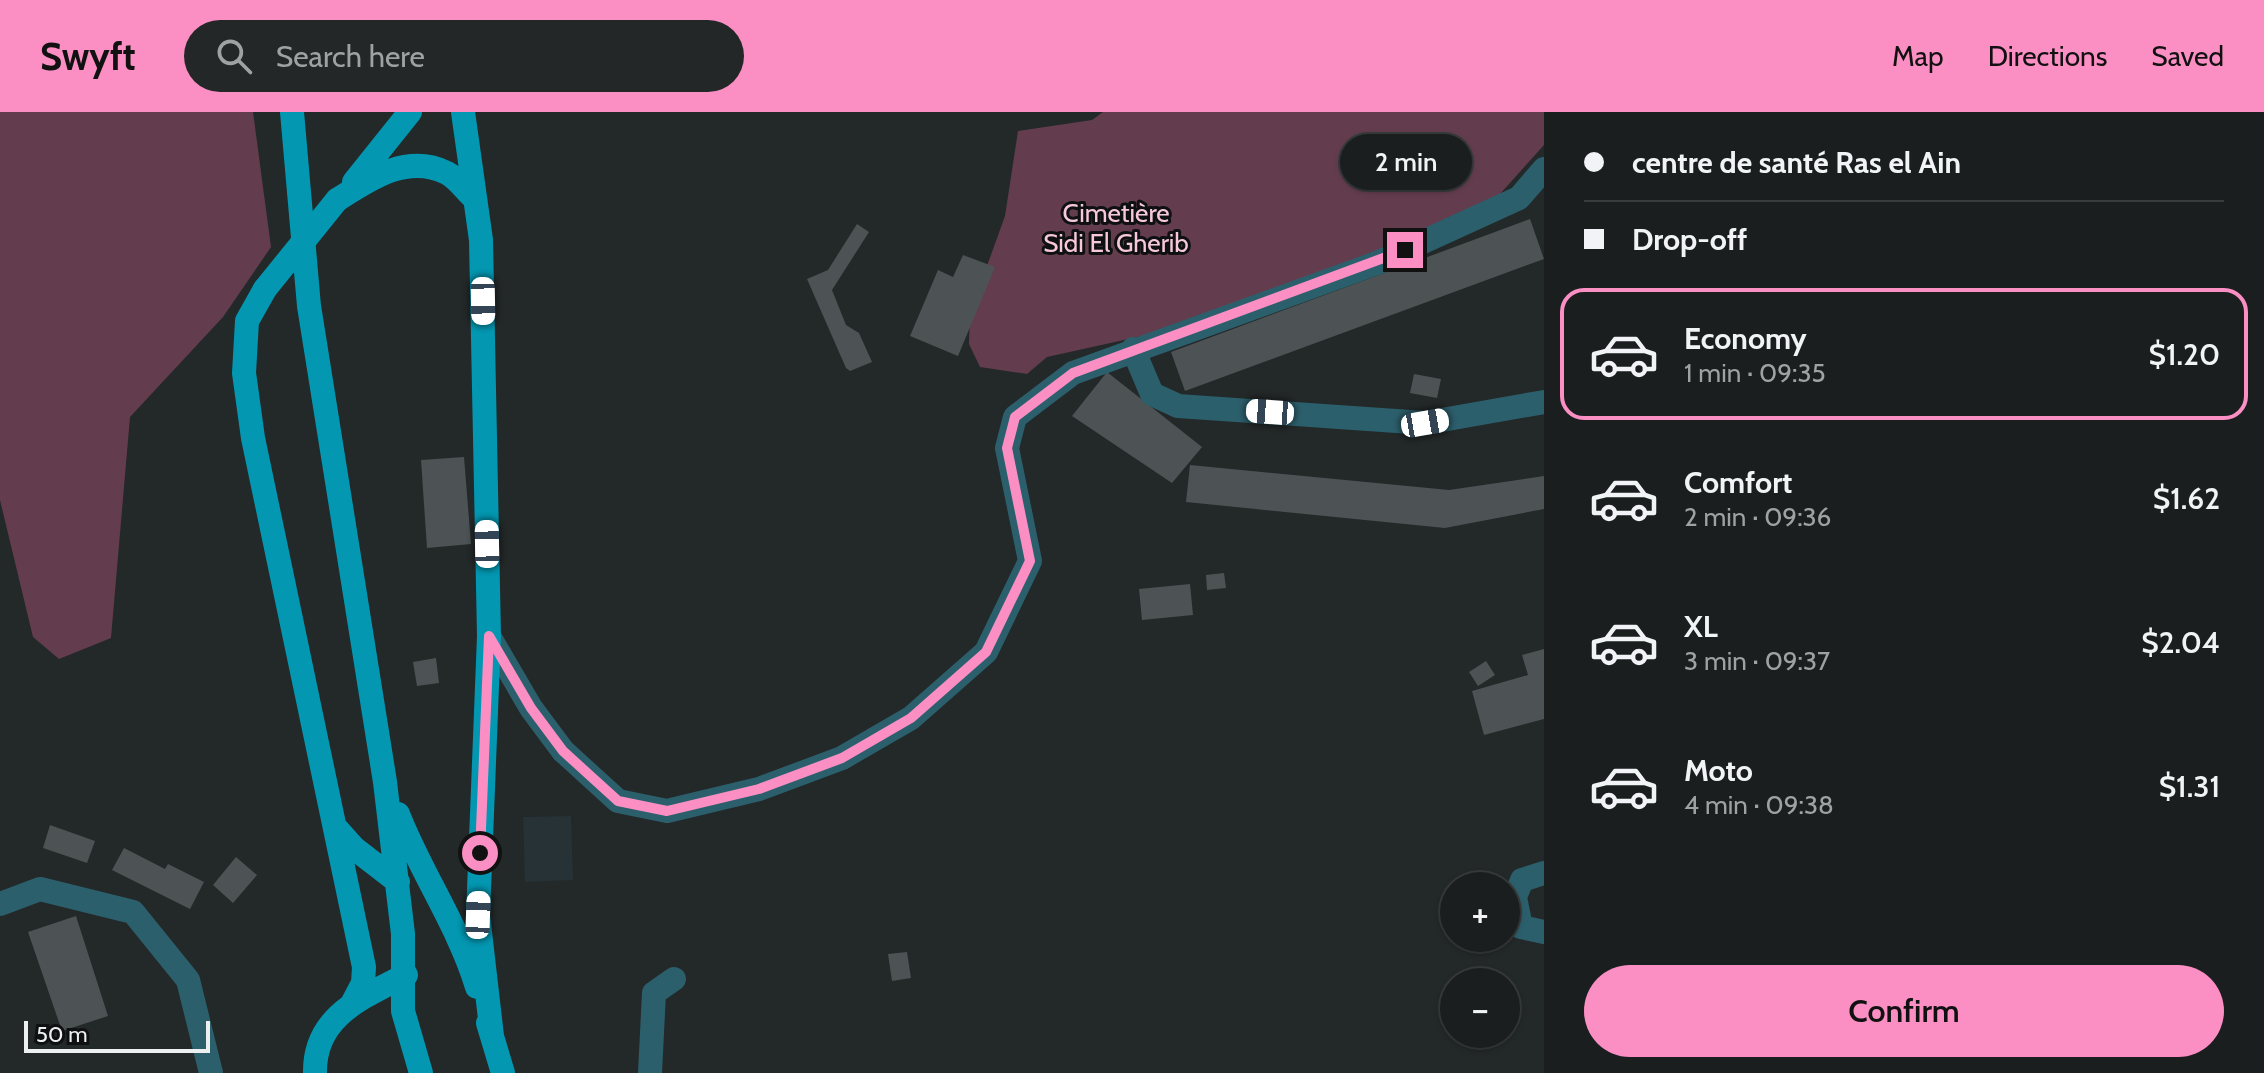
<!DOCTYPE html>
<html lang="en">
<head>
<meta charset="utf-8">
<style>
	:root { --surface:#1a1e1f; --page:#232728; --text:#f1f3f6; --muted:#9fa2a4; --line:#383c3d; --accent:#fb8fc3 }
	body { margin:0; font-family:Cabin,sans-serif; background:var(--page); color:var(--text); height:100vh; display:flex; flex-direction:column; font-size:30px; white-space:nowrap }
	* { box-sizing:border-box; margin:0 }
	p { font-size:26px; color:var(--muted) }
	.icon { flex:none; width:44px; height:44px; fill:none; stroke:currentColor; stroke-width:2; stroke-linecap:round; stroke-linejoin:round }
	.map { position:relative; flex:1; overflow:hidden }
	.drawer { display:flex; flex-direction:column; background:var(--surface); width:720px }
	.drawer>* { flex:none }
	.banner { display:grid; align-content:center; height:176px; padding:0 40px; background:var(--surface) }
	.controls { position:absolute; left:1440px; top:760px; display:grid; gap:16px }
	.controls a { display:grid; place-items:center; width:80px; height:80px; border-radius:50%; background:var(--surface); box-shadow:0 2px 6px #0004,0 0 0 2px var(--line); font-size:40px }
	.scale { position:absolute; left:24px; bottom:20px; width:186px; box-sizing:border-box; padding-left:8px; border:4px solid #ecf0f1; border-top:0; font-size:22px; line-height:28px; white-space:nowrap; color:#ecf0f1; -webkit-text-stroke:6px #0e1011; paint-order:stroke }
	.end { position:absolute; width:36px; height:36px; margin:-18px; border:10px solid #fb8fc3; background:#111; box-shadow:0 0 0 4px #111 }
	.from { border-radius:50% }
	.bubble { position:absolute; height:56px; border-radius:28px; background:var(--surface); box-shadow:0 2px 6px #0004,0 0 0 2px var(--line); font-size:26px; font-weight:600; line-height:56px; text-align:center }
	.car { position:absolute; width:24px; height:48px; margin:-24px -12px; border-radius:10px; box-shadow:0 0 6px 2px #0007; background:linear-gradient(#fff 24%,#345 0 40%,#fff 0 76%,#345 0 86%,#fff 0) }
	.banner b { display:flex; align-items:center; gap:28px; height:76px; font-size:30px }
	.banner b+b { border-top:2px solid var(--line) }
	.banner i { width:20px; height:20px; background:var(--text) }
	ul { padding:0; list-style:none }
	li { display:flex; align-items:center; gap:24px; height:132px; margin:0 16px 12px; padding:0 24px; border:4px solid transparent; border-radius:24px }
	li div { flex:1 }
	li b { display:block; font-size:30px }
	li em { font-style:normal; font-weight:600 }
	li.current { border-color:var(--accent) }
	li>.icon { width:72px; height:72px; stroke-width:1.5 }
	.primary-button { display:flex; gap:16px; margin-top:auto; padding:16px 40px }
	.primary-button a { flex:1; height:92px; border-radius:48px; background:var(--accent); color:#111; font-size:32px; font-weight:600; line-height:92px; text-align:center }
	header { display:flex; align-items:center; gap:48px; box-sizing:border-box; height:112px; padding:0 40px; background:var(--accent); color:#111 }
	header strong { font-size:38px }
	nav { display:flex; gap:44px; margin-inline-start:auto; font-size:28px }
	.search { width:560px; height:72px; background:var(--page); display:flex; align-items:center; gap:20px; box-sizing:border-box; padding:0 28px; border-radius:44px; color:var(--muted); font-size:30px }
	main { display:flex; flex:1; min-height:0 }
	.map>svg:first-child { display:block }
	.built { fill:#263236 }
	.green { fill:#633d4e }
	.building { fill:#4d5354 }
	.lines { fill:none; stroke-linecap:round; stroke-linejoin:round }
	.minor { stroke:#2c5f6c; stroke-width:24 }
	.major { stroke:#0397b1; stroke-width:24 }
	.major-bridge { stroke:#0397b1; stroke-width:24 }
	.route { stroke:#fb8fc3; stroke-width:10 }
	.labels { text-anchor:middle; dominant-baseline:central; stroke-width:6; stroke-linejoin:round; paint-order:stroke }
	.park-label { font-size:26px; fill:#f7c8dc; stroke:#0e1011 }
</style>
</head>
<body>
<header>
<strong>Swyft</strong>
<div class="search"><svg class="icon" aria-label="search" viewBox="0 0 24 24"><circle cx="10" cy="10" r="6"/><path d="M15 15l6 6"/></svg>Search here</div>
<nav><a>Map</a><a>Directions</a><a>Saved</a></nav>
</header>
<main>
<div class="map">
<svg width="1544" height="961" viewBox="0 0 1544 961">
	<rect width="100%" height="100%" fill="#232829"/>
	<path class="built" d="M571 704 573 768 525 770 523 705Z"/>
	<path class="green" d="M0 0H253L271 135 223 205 130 305 111 526 59 547 33 525 0 388Z
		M1103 0H1544V33L1492 91 1457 111 1151 222 1047 245 1027 262 980 255 969 232 970 201 1005 104 1018 19 1092 8Z"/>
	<path class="building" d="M1530 107 1544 147 1185 279 1171 240Z
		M857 112 869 120 832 178 846 213 859 221 872 250 850 259 846 256 807 167 828 158Z
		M963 143 995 155 958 244 910 224 938 158 953 165Z
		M1107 260 1202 335 1172 371 1072 304Z
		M1414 262 1441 267 1437 286 1410 281Z
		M464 345 471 432 427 436 421 348Z
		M1190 353 1449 378 1544 364V397L1445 416 1186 390Z
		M1224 461 1226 476 1207 478 1206 463Z
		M1190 472 1193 503 1142 508 1139 477Z
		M1544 537V607L1484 623 1472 579 1528 563 1522 543Z
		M436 546 439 571 417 574 413 550Z
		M1486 549 1495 563 1478 574 1469 560Z
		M50 713 95 729 87 751 43 736Z
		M124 736 165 757 168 752 204 770 190 797 112 758Z
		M236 745 257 763 233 791 213 773Z
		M76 804 108 904 62 919 28 820Z
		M907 840 911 866 892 869 888 842Z"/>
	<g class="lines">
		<path class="minor" d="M1133 237 1152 282 1178 294 1425 311 1544 290
			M489 524 531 596 563 639 618 689 667 699 759 677 842 646 911 606 986 540 1030 449 1007 336 1015 305 1073 261 1377 151 1519 86 1544 57
			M1544 761 1522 768 1515 785 1521 815 1544 820
			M0 792 40 777 133 800 188 868 211 961
			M650 961 654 881 674 867"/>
		<path class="major" d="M292 0 309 194 385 670 403 822V899L421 961
			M463 0 481 128 489 524 478 803 492 924
			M354 70 410 0
			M337 88C370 67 407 41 447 61 457 66 466 79 474 86
			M265 177 247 209 244 261 253 326 364 855 363 871 352 892
			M398 702C421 761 459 815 477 875
			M337 717 354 736 398 770
			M488 911 503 961
			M315 961C314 904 362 886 406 863"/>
		<path class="major-bridge" d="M265 177 337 88"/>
	</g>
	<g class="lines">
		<path class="route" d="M480 741 489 524 531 596 563 639 618 689 667 699 759 677 842 646 911 606 986 540 1030 449 1007 336 1015 305 1073 261 1405 138"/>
	</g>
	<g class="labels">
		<g class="park-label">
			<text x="1116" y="101">Cimetière<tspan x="1116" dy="30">Sidi El Gherib</tspan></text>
		</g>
	</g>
</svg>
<div class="controls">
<a>+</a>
<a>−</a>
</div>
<div class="scale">50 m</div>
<i class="end from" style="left:480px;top:741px"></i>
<i class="end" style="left:1405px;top:138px"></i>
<div class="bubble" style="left:1340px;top:22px;width:132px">2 min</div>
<i class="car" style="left:483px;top:189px;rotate:179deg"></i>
<i class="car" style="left:1270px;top:300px;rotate:274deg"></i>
<i class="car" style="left:1425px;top:311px;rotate:80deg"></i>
<i class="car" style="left:487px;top:432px;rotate:359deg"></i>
<i class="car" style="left:478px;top:803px;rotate:2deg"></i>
</div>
<section class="drawer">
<div class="banner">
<b><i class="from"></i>centre de santé Ras el Ain</b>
<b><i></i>Drop-off</b>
</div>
<ul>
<li class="current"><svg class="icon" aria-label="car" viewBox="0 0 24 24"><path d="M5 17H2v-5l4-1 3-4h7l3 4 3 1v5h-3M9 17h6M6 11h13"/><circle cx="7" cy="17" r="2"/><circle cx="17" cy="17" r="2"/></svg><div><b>Economy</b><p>1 min · 09:35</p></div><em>$1.20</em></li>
<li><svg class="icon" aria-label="car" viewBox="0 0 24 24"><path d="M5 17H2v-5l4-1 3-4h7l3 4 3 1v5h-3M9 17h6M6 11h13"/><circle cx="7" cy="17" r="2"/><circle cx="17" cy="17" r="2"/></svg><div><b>Comfort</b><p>2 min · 09:36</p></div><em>$1.62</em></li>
<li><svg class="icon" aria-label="car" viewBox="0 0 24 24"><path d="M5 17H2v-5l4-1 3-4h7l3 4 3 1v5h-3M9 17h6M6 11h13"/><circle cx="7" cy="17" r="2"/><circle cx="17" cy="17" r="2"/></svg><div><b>XL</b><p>3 min · 09:37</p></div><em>$2.04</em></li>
<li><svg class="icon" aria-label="car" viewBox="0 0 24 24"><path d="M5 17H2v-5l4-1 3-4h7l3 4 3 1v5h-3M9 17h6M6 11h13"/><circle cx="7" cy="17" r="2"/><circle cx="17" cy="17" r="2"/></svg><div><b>Moto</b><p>4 min · 09:38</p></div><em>$1.31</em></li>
</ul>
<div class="primary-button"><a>Confirm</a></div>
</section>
</main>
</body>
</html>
